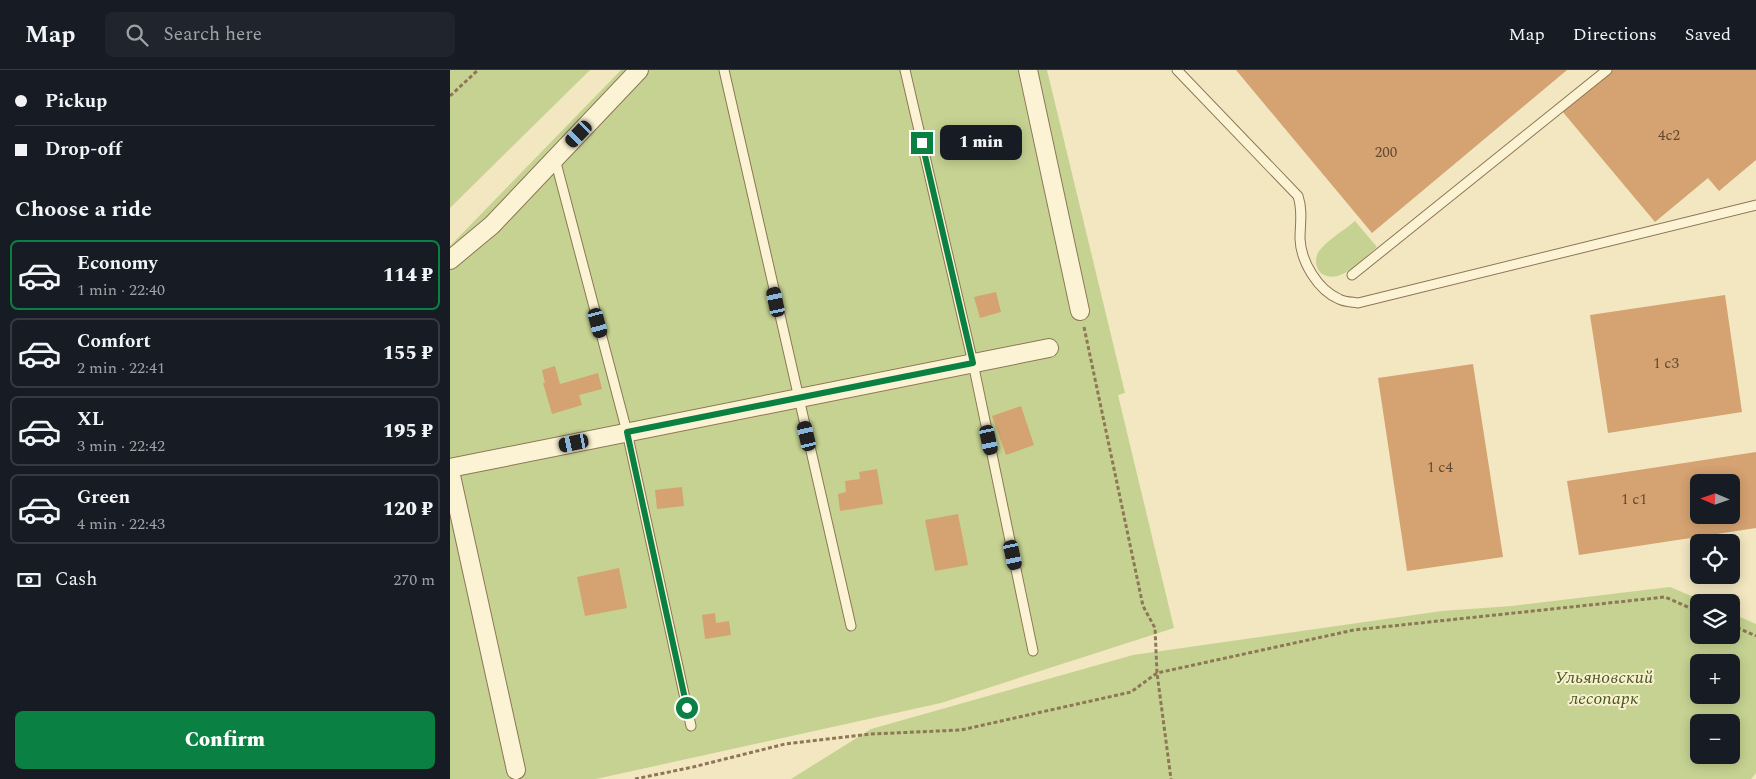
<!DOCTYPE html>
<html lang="en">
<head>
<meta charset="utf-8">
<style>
	:root { --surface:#171b24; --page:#20242c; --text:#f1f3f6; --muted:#9ea1a6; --line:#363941; --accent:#0b8043 }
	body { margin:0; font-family:Spectral,serif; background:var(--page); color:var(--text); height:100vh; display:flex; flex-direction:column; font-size:19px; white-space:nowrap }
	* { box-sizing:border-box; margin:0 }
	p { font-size:16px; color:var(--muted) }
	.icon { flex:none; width:28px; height:28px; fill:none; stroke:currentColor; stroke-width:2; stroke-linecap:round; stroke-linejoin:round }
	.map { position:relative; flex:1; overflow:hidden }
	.sheet { display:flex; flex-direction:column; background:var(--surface); width:450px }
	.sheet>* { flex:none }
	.banner { display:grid; align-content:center; height:110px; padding:0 15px; background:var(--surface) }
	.needle { width:32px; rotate:272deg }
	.tools { position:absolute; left:1240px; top:404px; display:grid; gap:10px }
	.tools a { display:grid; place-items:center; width:50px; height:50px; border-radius:8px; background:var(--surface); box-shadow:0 2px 12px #0003; font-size:25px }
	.end { position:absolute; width:22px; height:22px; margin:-11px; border:6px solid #0b8043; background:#fff; box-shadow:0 0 0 2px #fff }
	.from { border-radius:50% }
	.bubble { position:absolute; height:35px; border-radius:8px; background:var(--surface); box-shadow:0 2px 12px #0003; font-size:16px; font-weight:800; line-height:35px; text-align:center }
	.car { position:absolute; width:15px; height:30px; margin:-15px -8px; border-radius:6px; box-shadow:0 0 4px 1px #0007; background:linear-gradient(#222 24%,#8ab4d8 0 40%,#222 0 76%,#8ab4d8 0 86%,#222 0) }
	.banner b { display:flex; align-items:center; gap:18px; height:48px; font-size:19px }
	.banner b+b { border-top:1px solid var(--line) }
	.banner i { width:12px; height:12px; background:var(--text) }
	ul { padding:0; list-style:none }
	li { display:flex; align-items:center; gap:15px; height:70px; margin:0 10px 8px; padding:0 5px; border:2px solid var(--line); border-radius:8px }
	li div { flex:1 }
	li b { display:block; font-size:19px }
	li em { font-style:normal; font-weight:800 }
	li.current { border-color:var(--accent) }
	li>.icon { width:45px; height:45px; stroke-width:1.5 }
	h2 { padding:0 15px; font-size:22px; line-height:60px }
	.pay { display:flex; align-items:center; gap:12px; height:55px; padding:0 15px; font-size:19px }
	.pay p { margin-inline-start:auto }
	.action { display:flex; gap:10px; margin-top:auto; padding:10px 15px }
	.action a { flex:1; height:58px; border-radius:8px; background:var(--accent); color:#fff; font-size:20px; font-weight:800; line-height:58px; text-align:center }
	header { display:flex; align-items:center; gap:30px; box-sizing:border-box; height:70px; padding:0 25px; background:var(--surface); border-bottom:1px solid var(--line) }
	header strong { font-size:24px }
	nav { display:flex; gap:28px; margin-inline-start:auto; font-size:18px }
	.search { width:350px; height:45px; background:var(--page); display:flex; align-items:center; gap:12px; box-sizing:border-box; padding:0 18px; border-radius:8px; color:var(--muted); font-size:19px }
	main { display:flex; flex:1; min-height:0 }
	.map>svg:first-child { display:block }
	.green { fill:#c6d292; fill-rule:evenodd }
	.building { fill:#d5a271; fill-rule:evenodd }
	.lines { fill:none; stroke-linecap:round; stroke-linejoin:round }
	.service-casing { stroke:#8d7756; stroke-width:11 }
	.minor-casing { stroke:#8d7756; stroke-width:20 }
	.path { stroke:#8d7756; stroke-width:3; stroke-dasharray:4 2.5; stroke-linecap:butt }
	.service { stroke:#fcf3d4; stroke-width:9 }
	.minor { stroke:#fcf3d4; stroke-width:18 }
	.route { stroke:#0b8043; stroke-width:6 }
	.labels { text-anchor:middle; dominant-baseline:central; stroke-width:4; stroke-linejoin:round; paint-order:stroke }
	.number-label { font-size:15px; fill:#624a31 }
	.park-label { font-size:18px; font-style:italic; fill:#475a20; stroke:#f9f0d0 }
</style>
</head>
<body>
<header>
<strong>Map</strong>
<div class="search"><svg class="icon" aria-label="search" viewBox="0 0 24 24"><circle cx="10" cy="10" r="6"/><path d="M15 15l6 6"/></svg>Search here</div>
<nav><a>Map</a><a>Directions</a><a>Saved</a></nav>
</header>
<main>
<section class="sheet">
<div class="banner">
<b><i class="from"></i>Pickup</b>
<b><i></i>Drop-off</b>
</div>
<h2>Choose a ride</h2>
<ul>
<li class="current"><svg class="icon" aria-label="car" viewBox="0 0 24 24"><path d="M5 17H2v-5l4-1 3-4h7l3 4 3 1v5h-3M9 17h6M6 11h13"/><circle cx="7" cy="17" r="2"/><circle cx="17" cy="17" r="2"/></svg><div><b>Economy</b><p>1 min · 22:40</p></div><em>114 ₽</em></li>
<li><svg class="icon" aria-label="car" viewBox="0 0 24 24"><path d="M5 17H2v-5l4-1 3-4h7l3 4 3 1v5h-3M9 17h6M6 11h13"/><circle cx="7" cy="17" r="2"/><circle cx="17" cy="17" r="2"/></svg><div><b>Comfort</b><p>2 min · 22:41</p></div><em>155 ₽</em></li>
<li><svg class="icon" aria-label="car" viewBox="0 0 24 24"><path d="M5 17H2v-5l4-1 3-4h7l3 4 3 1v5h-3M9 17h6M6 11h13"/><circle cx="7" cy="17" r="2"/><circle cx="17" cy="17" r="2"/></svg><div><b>XL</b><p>3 min · 22:42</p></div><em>195 ₽</em></li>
<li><svg class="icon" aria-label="car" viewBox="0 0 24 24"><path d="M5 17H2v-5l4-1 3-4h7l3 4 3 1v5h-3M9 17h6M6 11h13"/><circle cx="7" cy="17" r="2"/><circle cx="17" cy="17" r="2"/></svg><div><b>Green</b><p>4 min · 22:43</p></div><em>120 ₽</em></li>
</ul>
<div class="pay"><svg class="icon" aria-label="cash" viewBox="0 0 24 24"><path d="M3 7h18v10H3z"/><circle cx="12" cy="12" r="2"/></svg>Cash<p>270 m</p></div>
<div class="action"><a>Confirm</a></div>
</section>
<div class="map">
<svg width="1306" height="709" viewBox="0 0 1306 709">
	<rect width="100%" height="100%" fill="#f2e7c0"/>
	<path class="green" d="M0 0H140L0 138Z
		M171 0H597L675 323 668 325 724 558 491 633 146 709H0V176Z
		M905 151 927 177C913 188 889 217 871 203 866 199 865 191 867 185 871 174 896 159 905 151Z
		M1220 517 1256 532H1249V565H1281V543L1306 554V703L1301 709H341L421 659 683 585 992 541 1062 536ZM1249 592H1281V625H1249ZM1249 652H1281V685H1249Z"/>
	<path class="building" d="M786 0H1117L922 163Z
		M1160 0H1306V90L1269 121 1258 108 1205 152 1112 41Z
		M546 222 551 242 530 248 524 227Z
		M1275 225 1292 342 1158 363 1140 245Z
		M1023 294 1053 487 957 501 928 308Z
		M105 296 110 314 148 303 152 319 129 325 132 335 102 344 93 313H95L92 300Z
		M571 336 584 375 556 385 542 346Z
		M1306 382V458L1129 485 1117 411ZM1249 412H1281V445H1249Z
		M427 399 433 434 390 441 388 424 396 422 395 411 410 409 409 402Z
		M232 417 234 436 207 439 205 420Z
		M508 444 518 495 485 501 475 450Z
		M169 498 177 538 135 546 127 507Z
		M265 543 266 553 279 551 281 565 255 569 252 545Z"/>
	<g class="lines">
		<g class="service-casing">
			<path id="service" d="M274 0 401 556
				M455 0 523 293 583 581
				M727 0 848 126C853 141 850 154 850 169 851 192 868 220 889 229 894 232 902 232 908 233L1306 135
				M105 89 177 362 241 656
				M902 205 1157 0"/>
		</g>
		<g class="minor-casing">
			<path id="minor" d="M578 0 630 241
				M0 190 42 155 189 0
				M0 398 599 278
				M0 401 66 700"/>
		</g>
		<path class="path" d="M0 26 28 0
			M634 257 693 536 705 558 707 603 721 709
			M1281 555 1306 566
			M185 709 243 697 335 674 421 664 511 660 681 622 707 603 904 560 1215 527 1249 542"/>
		<use href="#service" class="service"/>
		<use href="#minor" class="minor"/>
	</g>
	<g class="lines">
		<path class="route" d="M237 638 177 362 523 293 472 73"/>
	</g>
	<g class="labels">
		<g class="number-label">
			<text x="1219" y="65">4с2</text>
			<text x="936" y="82">200</text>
			<text x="1216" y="293">1 с3</text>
			<text x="990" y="397">1 с4</text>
			<text x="1184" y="429">1 с1</text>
		</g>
		<g class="park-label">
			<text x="1154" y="607">Ульяновский<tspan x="1154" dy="21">лесопарк</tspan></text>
		</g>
	</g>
</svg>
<div class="tools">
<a><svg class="needle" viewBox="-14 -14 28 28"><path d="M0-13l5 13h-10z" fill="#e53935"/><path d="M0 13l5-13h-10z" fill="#9ea1a6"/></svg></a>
<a><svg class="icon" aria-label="locate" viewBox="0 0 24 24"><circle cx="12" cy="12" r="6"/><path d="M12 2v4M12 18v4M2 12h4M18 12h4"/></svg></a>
<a><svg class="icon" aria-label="layers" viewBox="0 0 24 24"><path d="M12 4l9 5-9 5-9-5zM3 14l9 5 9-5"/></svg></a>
<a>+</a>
<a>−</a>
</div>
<i class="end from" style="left:237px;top:638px"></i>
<i class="end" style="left:472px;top:73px"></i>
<div class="bubble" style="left:490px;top:55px;width:82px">1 min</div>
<i class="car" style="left:129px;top:64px;rotate:224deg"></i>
<i class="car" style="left:326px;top:232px;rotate:348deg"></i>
<i class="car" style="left:148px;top:253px;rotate:165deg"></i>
<i class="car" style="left:357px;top:366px;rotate:347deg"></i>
<i class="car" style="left:539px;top:370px;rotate:168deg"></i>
<i class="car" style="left:124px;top:373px;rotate:258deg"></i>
<i class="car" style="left:563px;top:485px;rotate:168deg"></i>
</div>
</main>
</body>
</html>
